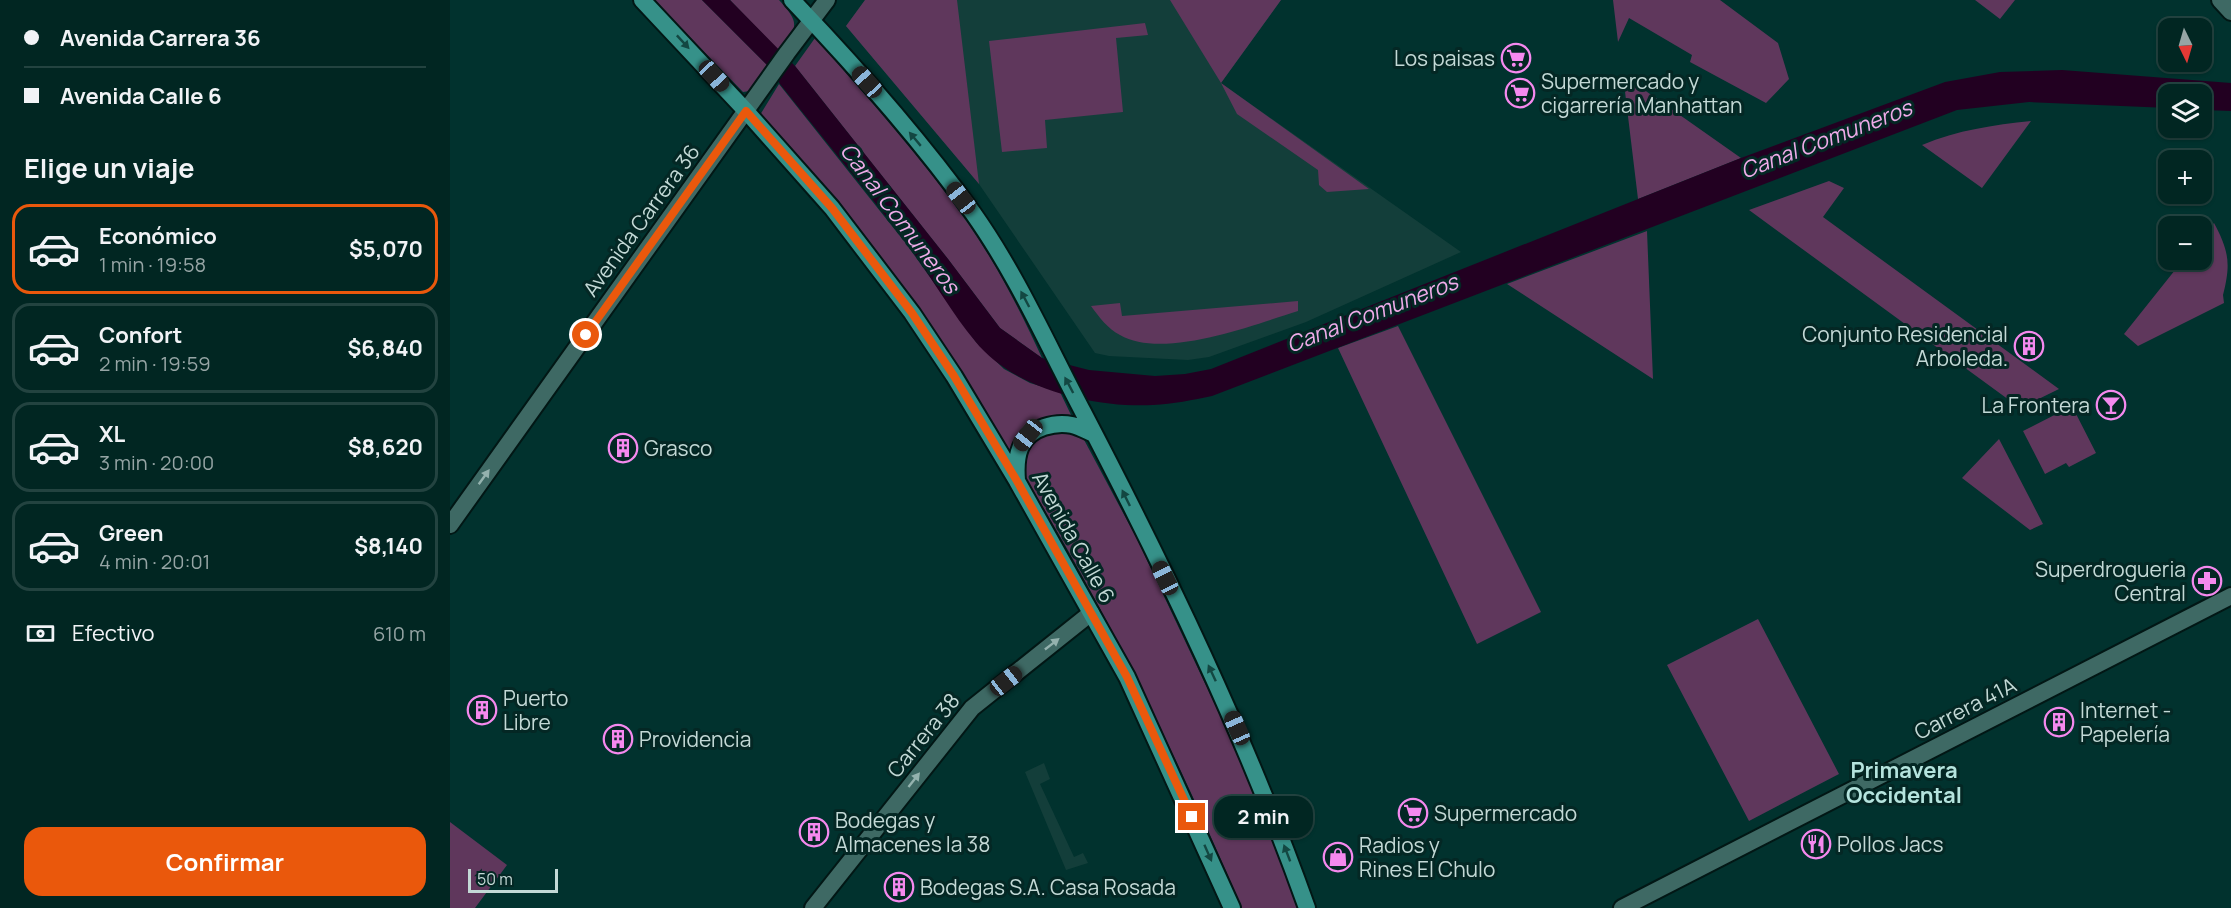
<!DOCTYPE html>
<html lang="es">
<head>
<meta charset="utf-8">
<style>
	:root { --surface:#012622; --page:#0f322f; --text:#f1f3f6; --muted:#96a5a5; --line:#234340; --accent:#ea580c }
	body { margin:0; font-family:Manrope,sans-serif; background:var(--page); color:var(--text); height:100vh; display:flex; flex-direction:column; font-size:22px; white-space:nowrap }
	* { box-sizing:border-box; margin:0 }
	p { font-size:20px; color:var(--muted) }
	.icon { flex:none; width:33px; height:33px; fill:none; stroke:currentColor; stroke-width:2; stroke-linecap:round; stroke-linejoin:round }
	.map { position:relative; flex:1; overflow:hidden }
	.drawer { display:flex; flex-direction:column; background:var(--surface); width:450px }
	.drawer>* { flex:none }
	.guide { display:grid; align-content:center; height:132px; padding:0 24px; background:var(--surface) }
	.needle { width:39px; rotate:175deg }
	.tools { position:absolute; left:1708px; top:18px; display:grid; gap:12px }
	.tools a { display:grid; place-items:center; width:54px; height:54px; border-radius:12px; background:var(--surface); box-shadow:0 2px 4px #0004,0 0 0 2px var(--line); font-size:30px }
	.scale { position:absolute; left:18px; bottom:15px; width:90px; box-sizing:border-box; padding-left:6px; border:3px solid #c3d9d6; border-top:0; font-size:16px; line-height:21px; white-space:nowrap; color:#c3d9d6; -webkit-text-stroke:4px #042724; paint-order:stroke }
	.end { position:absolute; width:27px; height:27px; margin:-14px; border:8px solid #ea580c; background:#fff; box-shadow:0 0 0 3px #fff }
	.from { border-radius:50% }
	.bubble { position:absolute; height:42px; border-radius:18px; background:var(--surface); box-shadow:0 2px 4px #0004,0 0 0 2px var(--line); font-size:20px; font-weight:700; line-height:42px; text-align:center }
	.car { position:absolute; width:18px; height:36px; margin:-18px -9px; border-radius:8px; box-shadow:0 0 4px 2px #0007; background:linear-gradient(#222 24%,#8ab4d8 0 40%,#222 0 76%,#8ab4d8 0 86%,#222 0) }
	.guide b { display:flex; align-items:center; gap:21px; height:57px; font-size:22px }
	.guide b+b { border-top:2px solid var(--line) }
	.guide i { width:15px; height:15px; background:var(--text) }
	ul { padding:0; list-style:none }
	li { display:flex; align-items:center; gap:18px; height:90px; margin:0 12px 9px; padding:0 12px; border:3px solid var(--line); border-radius:18px }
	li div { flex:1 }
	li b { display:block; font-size:22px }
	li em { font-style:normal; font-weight:700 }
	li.on { border-color:var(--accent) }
	li>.icon { width:54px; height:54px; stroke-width:1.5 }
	h2 { padding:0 24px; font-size:27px; line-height:72px }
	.pay { display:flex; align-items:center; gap:15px; height:66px; padding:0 24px; font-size:22px }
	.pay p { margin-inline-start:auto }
	.primary-button { display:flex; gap:12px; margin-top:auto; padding:12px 24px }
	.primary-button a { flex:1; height:69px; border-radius:18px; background:var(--accent); color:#fff; font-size:24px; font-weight:700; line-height:69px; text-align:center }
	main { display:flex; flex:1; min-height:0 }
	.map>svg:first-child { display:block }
	.built { fill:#133e3a }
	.green { fill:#5f375c }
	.water { fill:#220021 }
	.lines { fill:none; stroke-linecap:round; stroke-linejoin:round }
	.tertiary-casing { stroke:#021715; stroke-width:20 }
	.secondary-casing { stroke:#021715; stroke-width:20 }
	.primary-casing { stroke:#021715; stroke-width:20 }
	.tertiary { stroke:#3e6964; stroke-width:16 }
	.secondary { stroke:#3e6964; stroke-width:16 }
	.primary { stroke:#369189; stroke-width:16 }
	.oneway { fill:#134742 }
	.oneway2 { fill:#94b2ae }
	.route { stroke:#ea580c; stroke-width:8 }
	.labels { text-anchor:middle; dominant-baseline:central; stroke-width:6; stroke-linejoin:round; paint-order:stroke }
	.poi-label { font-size:21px; fill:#c3d9d6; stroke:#042724; text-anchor:start }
	.street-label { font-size:21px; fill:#c3d9d6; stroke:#042724 }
	.water-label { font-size:22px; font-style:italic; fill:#efabe9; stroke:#042724 }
	.neighbourhood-label { font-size:22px; font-weight:bold; fill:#b5e4de; stroke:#042724 }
</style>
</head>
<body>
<main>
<section class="drawer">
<div class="guide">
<b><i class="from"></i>Avenida Carrera 36</b>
<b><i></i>Avenida Calle 6</b>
</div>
<h2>Elige un viaje</h2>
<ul>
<li class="on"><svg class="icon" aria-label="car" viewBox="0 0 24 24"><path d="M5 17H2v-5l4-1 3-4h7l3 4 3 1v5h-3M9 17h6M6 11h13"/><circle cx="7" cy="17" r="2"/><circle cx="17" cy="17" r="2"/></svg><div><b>Económico</b><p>1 min · 19:58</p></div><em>$5,070</em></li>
<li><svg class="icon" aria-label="car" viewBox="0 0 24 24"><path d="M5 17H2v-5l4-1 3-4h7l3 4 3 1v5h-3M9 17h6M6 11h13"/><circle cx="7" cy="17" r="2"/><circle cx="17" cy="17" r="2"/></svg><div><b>Confort</b><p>2 min · 19:59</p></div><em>$6,840</em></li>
<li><svg class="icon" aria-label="car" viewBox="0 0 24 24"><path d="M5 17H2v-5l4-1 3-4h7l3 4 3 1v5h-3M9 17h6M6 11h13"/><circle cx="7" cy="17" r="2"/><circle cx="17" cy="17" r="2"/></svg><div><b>XL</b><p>3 min · 20:00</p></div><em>$8,620</em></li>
<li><svg class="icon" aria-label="car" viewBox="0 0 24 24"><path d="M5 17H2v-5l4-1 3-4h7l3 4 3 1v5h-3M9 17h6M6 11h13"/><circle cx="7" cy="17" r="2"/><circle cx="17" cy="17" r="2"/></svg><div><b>Green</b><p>4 min · 20:01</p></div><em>$8,140</em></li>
</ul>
<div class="pay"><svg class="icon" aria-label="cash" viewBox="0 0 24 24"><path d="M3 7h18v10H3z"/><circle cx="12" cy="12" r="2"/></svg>Efectivo<p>610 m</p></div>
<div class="primary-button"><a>Confirmar</a></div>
</section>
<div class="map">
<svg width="1781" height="908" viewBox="0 0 1781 908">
	<rect width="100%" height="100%" fill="#01322e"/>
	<path class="built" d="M415 0H831L771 83 1011 252 856 322 759 357 738 360 659 356 645 353 529 184 396 26Z
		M594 763 600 779 590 784 624 857 633 853 638 863 616 870 575 772Z"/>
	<path class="green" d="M204 0H252L320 68 300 91 293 92Z
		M280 0H329C351 24 347 26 330 52Z
		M415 0H507L529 184 396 26Z
		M720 0H831L771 83 919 189 877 192 869 185 868 170 787 114 771 83Z
		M1163 0H1270L1328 43 1339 79 1316 103 1240 62 1242 55 1179 18 1168 42Z
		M1525 0H1565L1550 19Z
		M695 23 698 35 666 38 673 112 595 120 597 148 552 152 539 41Z
		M365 38C419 99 473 159 519 225 548 267 571 312 592 358L550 328 498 259 345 66Z
		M1173 75 1291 158 1188 199Z
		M329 84 457 245 526 342 554 369 580 383 610 392 621 415 596 420 561 454 505 367 310 115Z
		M1581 121 1532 188 1472 145C1508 130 1543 125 1581 121Z
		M1379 181 1394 188 1373 217 1609 389 1570 408 1299 210Z
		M1764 223C1779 251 1781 264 1773 295L1774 303 1688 346 1674 334 1733 260H1752V237Z
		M1197 231 1203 379 1057 284Z
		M848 301V311C803 325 713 360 670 335 658 329 649 317 641 306L670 303 672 316Z
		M948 326 1091 612 1027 644 888 348Z
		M1622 406 1646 453 1619 467 1616 463 1595 474 1573 431Z
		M609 429 632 436 687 539 792 762 848 908H792C728 759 658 612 573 474 574 441 579 440 609 429Z
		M1549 439 1593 524 1580 530 1512 478Z
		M1308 619 1389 774 1299 821 1217 665Z
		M0 822 57 865 25 908H0Z"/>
	<path class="water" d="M252 0H280L345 66 498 259 550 328 592 358 639 370 705 376 735 374 761 369 1291 158 1495 82 1550 72 1612 70 1781 83V111L1752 110V94H1719V108L1579 102 1507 110 762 396C743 400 723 404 703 405 644 408 563 389 525 341 500 311 481 276 457 244 416 190 372 137 330 84L320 68Z"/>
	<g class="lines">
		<g class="tertiary-casing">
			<path id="tertiary" d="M363 908 522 708 641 613
				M1172 908 1781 596"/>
		</g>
		<g class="secondary-casing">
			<path id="secondary" d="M1770 0 1781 12
				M0 525 337 53 377 0"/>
		</g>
		<g class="primary-casing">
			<path id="primary" d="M192 0 296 111 382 208 462 313 504 376 567 481 677 677 782 908
				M342 0C406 67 469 138 523 213 567 275 598 346 633 412 717 573 796 737 857 908
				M567 480C565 456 569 435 594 427 603 424 613 423 622 425 630 427 637 431 644 434"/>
		</g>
		<use href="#tertiary" class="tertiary"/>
		<use href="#secondary" class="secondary"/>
		<use href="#primary" class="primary"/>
	</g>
	<defs><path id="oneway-solid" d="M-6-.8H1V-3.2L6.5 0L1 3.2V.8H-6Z" transform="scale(1.5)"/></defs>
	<g class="oneway">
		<use href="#oneway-solid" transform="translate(233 42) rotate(47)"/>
		<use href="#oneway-solid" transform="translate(465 139) rotate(-130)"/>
		<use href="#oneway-solid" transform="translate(575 299) rotate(-118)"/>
		<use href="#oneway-solid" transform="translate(619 385) rotate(-118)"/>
		<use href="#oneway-solid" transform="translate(676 498) rotate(-116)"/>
		<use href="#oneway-solid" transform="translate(762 673) rotate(-115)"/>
		<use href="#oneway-solid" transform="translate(758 853) rotate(66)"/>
		<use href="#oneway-solid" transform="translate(837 853) rotate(-111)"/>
	</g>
	<g class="oneway2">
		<use href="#oneway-solid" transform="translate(34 477) rotate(-54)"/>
		<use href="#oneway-solid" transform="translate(602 644) rotate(-38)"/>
		<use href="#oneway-solid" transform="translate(464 780) rotate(-52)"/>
	</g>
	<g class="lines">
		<path class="route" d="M136 335 296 111 382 208 462 313 504 376 567 481 677 677 742 817"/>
	</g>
	<defs>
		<g id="supermarket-ring" transform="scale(1.5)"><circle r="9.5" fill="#042724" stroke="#f589ee" stroke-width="1.5"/><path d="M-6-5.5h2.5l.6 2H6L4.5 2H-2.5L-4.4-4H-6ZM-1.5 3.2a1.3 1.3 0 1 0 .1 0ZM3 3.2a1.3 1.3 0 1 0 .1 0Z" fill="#f589ee"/></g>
		<g id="building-ring" transform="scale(1.5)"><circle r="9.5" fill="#042724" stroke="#f589ee" stroke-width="1.5"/><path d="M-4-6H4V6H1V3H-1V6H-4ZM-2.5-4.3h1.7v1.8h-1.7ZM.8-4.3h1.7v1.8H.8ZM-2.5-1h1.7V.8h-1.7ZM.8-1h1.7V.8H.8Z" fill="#f589ee"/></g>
		<g id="bar-ring" transform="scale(1.5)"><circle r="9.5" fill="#042724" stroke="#f589ee" stroke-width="1.5"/><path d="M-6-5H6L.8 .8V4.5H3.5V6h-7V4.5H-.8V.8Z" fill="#f589ee"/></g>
		<g id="pharmacy-ring" transform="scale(1.5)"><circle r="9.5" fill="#042724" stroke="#f589ee" stroke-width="1.5"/><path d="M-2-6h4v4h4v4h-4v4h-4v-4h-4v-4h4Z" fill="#f589ee"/></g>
		<g id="restaurant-ring" transform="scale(1.5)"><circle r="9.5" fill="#042724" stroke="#f589ee" stroke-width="1.5"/><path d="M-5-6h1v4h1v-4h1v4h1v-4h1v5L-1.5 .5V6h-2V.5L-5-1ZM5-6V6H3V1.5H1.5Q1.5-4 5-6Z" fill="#f589ee"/></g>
		<g id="shop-ring" transform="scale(1.5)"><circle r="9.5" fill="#042724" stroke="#f589ee" stroke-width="1.5"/><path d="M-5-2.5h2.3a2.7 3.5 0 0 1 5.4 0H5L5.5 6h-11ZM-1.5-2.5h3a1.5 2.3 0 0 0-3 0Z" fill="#f589ee"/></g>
	</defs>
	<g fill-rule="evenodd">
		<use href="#supermarket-ring" x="1066" y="58"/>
		<use href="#supermarket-ring" x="1070" y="93"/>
		<use href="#building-ring" x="1579" y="346"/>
		<use href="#bar-ring" x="1661" y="405"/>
		<use href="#building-ring" x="173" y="448"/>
		<use href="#pharmacy-ring" x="1757" y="581"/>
		<use href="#building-ring" x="32" y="710"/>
		<use href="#building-ring" x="1609" y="722"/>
		<use href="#building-ring" x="168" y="739"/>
		<use href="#supermarket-ring" x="963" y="813"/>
		<use href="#building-ring" x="364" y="832"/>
		<use href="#restaurant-ring" x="1366" y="844"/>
		<use href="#shop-ring" x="888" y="857"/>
		<use href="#building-ring" x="449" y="887"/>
	</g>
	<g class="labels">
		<g class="poi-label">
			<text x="1045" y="58" text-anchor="end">Los paisas</text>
			<text x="1091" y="81">Supermercado y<tspan x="1091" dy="24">cigarrería Manhattan</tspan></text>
			<text x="1558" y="334" text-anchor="end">Conjunto Residencial<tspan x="1558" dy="24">Arboleda.</tspan></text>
			<text x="1640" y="405" text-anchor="end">La Frontera</text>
			<text x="194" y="448">Grasco</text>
			<text x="1736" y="569" text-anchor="end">Superdrogueria<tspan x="1736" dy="24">Central</tspan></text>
			<text x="53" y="698">Puerto<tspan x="53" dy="24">Libre</tspan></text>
			<text x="1630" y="710">Internet -<tspan x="1630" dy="24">Papelería</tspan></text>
			<text x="189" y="739">Providencia</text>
			<text x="984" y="813">Supermercado</text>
			<text x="385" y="820">Bodegas y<tspan x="385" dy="24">Almacenes la 38</tspan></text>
			<text x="1387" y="844">Pollos Jacs</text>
			<text x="909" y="845">Radios y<tspan x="909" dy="24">Rines El Chulo</tspan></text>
			<text x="470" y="887">Bodegas S.A. Casa Rosada</text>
		</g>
		<g class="street-label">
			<text transform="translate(191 220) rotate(-54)">Avenida Carrera 36</text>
			<text transform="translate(624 537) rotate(61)">Avenida Calle 6</text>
			<text transform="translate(1515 708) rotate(-27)">Carrera 41A</text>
			<text transform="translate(473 735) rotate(-51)">Carrera 38</text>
		</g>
		<g class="water-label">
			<text transform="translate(1376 139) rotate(-21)">Canal Comuneros</text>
			<text transform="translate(450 218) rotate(53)">Canal Comuneros</text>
			<text transform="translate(922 313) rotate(-21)">Canal Comuneros</text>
		</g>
		<g class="neighbourhood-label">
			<text x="1454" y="770">Primavera<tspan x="1454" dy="25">Occidental</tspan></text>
		</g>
	</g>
</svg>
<div class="tools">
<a><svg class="needle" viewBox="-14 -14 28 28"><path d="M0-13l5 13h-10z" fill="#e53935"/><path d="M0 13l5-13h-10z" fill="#96a5a5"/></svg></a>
<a><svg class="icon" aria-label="layers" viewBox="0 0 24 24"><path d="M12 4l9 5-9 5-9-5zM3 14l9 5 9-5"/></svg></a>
<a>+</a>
<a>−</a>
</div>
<div class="scale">50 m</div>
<i class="end from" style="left:136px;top:335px"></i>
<i class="end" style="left:742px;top:817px"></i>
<div class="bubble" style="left:764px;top:796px;width:99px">2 min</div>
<i class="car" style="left:264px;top:76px;rotate:137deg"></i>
<i class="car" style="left:417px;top:82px;rotate:318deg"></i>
<i class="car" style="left:511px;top:198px;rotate:322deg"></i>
<i class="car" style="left:578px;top:435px;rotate:218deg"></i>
<i class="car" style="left:715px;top:578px;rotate:334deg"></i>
<i class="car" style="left:556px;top:681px;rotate:52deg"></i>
<i class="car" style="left:787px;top:728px;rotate:336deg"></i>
</div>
</main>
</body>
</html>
